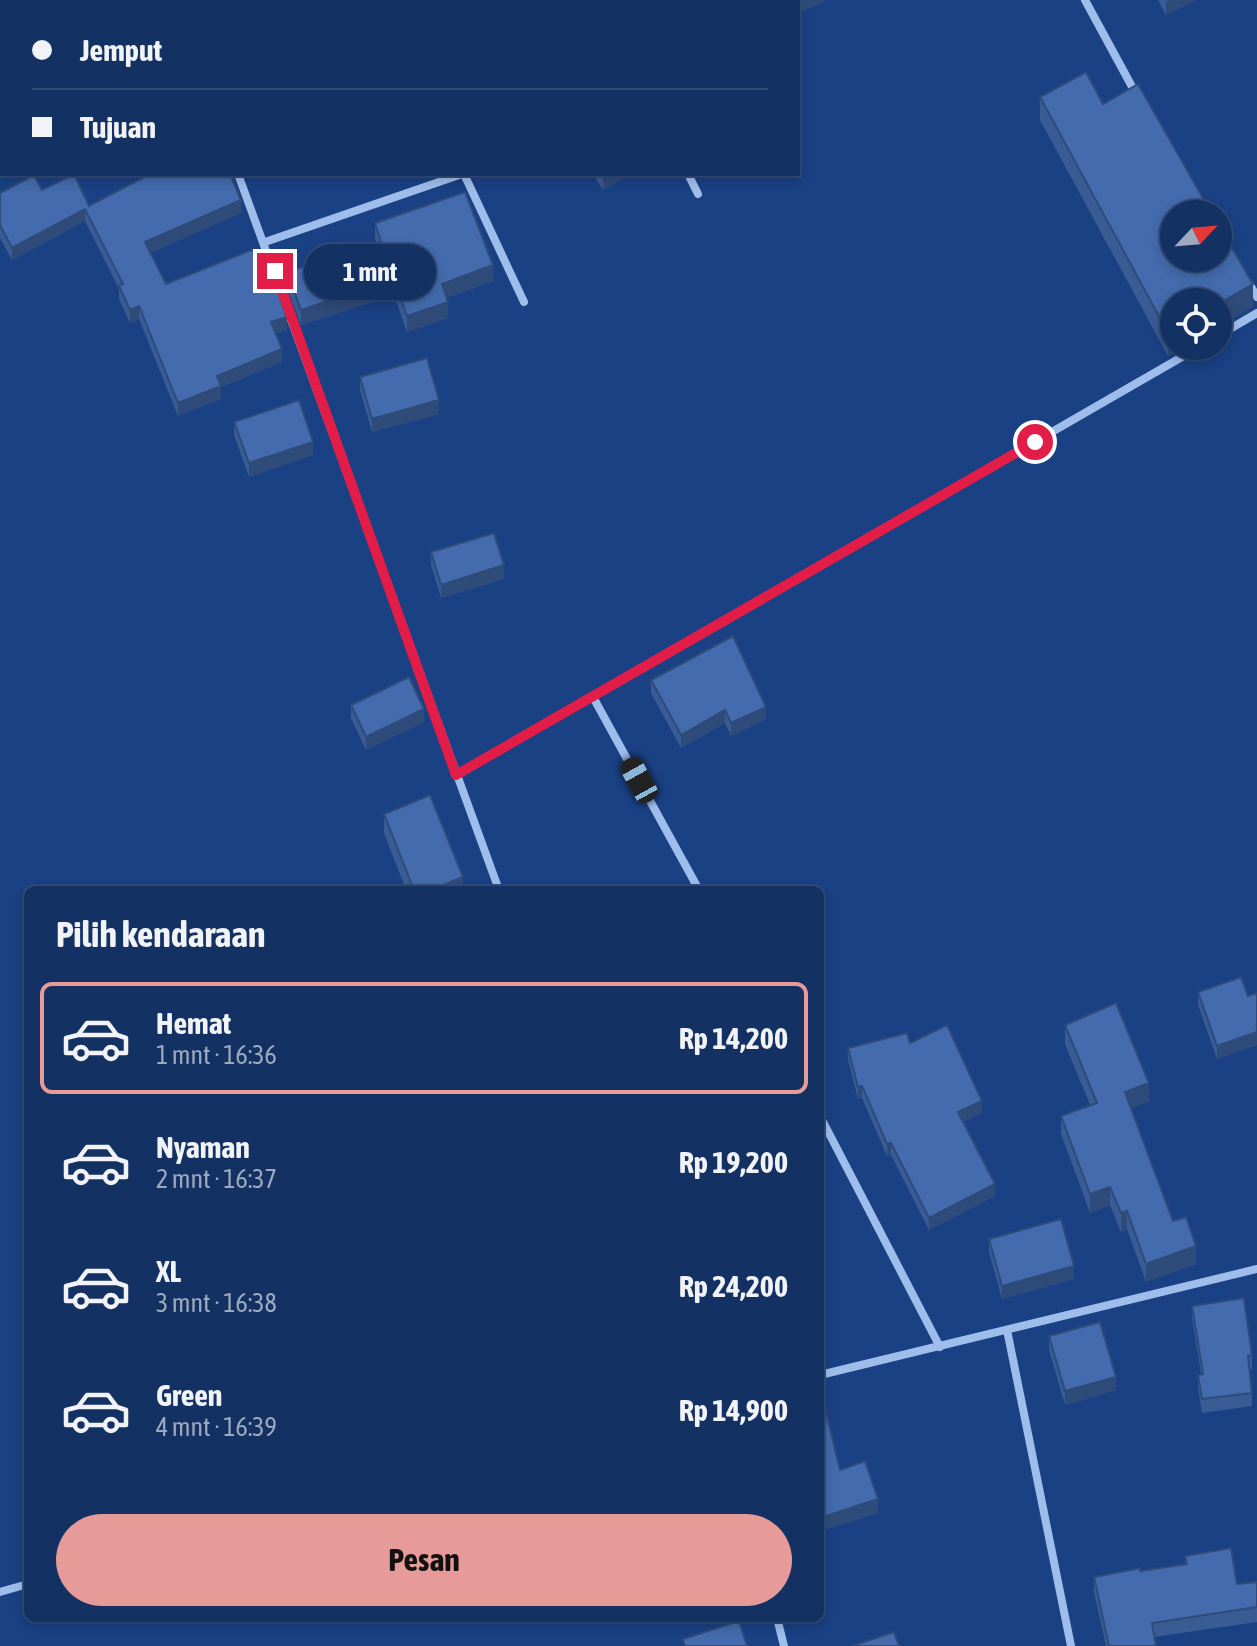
<!DOCTYPE html>
<html lang="id">
<head>
<meta charset="utf-8">
<style>
	:root { --surface:#143163; --page:#1d3969; --text:#f1f3f6; --muted:#9da9be; --line:#334c78; --accent:#e69b98 }
	body { margin:0; font-family:"Asap Condensed",sans-serif; background:var(--page); color:var(--text); height:100vh; display:flex; flex-direction:column; font-size:30px; white-space:nowrap }
	* { box-sizing:border-box; margin:0 }
	p { font-size:26px; color:var(--muted) }
	.icon { flex:none; width:44px; height:44px; fill:none; stroke:currentColor; stroke-width:2; stroke-linecap:round; stroke-linejoin:round }
	.map { position:relative; flex:1; overflow:hidden }
	.sheet { position:absolute; left:24px; top:886px; width:800px; height:736px; display:flex; flex-direction:column; background:var(--surface); border-radius:12px; box-shadow:0 4px 12px #0003,0 0 0 2px var(--line) }
	.sheet>* { flex:none }
	.banner { position:absolute; left:0px; top:0px; width:800px; height:176px; box-shadow:0 4px 12px #0003,0 0 0 2px var(--line); display:grid; align-content:center; height:176px; padding:0 32px; background:var(--surface) }
	.needle { width:52px; rotate:64deg }
	.buttons { position:absolute; left:1160px; top:200px; display:grid; gap:16px }
	.buttons a { display:grid; place-items:center; width:72px; height:72px; border-radius:50%; background:var(--surface); box-shadow:0 4px 12px #0003,0 0 0 2px var(--line); font-size:40px }
	.end { position:absolute; width:36px; height:36px; margin:-18px; border:10px solid #e11d48; background:#fff; box-shadow:0 0 0 4px #fff }
	.from { border-radius:50% }
	.bubble { position:absolute; height:56px; border-radius:28px; background:var(--surface); box-shadow:0 4px 12px #0003,0 0 0 2px var(--line); font-size:26px; font-weight:700; line-height:56px; text-align:center }
	.car { position:absolute; width:24px; height:48px; margin:-24px -12px; border-radius:10px; box-shadow:0 0 6px 2px #0007; background:linear-gradient(#222 24%,#8ab4d8 0 40%,#222 0 76%,#8ab4d8 0 86%,#222 0) }
	.banner b { display:flex; align-items:center; gap:28px; height:76px; font-size:30px }
	.banner b+b { border-top:2px solid var(--line) }
	.banner i { width:20px; height:20px; background:var(--text) }
	ul { padding:0; list-style:none }
	li { display:flex; align-items:center; gap:24px; height:112px; margin:0 16px 12px; padding:0 16px; border:4px solid transparent; border-radius:12px }
	li div { flex:1 }
	li b { display:block; font-size:30px }
	li em { font-style:normal; font-weight:700 }
	li.active { border-color:var(--accent) }
	li>.icon { width:72px; height:72px; stroke-width:1.5 }
	h2 { padding:0 32px; font-size:36px; line-height:96px }
	.button { display:flex; gap:16px; margin-top:auto; padding:16px 32px }
	.button a { flex:1; height:92px; border-radius:48px; background:var(--accent); color:#111; font-size:32px; font-weight:700; line-height:92px; text-align:center }
	.map>svg:first-child { display:block }
	.lines { fill:none; stroke-linecap:round; stroke-linejoin:round }
	.minor { stroke:#9fbdeb; stroke-width:8 }
	.wall { fill:#3a5c95 }
	.shaded-wall { fill:#2f4b79 }
	.building { fill:#436bad; stroke:#2f4b79; stroke-width:2 }
	.route { stroke:#e11d48; stroke-width:10 }
</style>
</head>
<body>
<div class="map">
<svg width="1257" height="1646" viewBox="0 0 1257 1646">
	<rect width="100%" height="100%" fill="#1a4184"/>
	<g class="lines">
		<path class="minor" d="M602 0 603 2
			M1085 0 1136 94
			M393 2 397 0
			M238 174 499 890
			M464 174 524 302
			M688 174 698 194
			M265 242 462 174
			M1247 280 1257 297
			M1218 336 1257 313
			M593 697 699 890
			M456 775 1201 346
			M820 1116 940 1347
			M1007 1330 1071 1646
			M820 1375 1257 1269
			M0 1592 28 1584
			M777 1618 784 1646"/>
	</g>
	<path class="wall" d="M0 0H345V2H2V12L0 8Z
		M1158 0H1196L1166 15Z
		M1040 97 1103 104 1253 307 1174 346H1186L1168 356 1040 120Z
		M593 174H631L603 190Z
		M42 190 89 206 241 213 150 253 166 284 287 330 275 334 282 362 221 387V399L178 416 139 319 130 323 119 299V289L85 221 12 260 0 238V193Z
		M375 223 493 281 447 298 448 318 407 332 394 295 301 325 287 288V272L377 243 375 239Z
		M360 377 439 414 372 432 360 390Z
		M234 422 313 455 249 477 234 435Z
		M431 552 504 579 441 598 431 565Z
		M651 680 766 719 731 736 725 723 681 748 651 693Z
		M351 705 424 722 366 750 351 718Z
		M384 814 463 890H406L384 833Z
		M1198 992 1248 996 1257 993V1045L1217 1059 1198 1005Z
		M1065 1025 1149 1101 1131 1108 1173 1221 1196 1264 1146 1282 1127 1229 1121 1232 1110 1205 1090 1213 1061 1134V1116L1090 1105 1065 1044Z
		M910 1043 982 1113 963 1122 995 1196 929 1230 891 1155 887 1156 862 1098 858 1099 848 1060V1048Z
		M989 1239 1074 1279 1002 1299 989 1252Z
		M1192 1306 1252 1355V1369H1249L1252 1393V1406L1202 1413 1198 1388V1375L1201 1374 1192 1319Z
		M1049 1336 1116 1390 1065 1405 1049 1350Z
		M820 1387 840 1470 878 1513 823 1530 820 1521Z
		M1185 1556 1237 1584 1257 1582V1622L1154 1637 1156 1646H1106L1094 1592V1577L1185 1564Z"/>
	<path class="shaded-wall" d="M692 0H706V2H688Z
		M800 0H827L798 14V2H796Z
		M1169 0H1196L1166 15V2Z
		M608 174H631L603 190V177Z
		M241 200V213L145 255V242Z
		M85 209V221L12 260V248Z
		M493 265V281L442 300V284Z
		M394 279V295L301 325V310Z
		M1253 284V307L1218 327V304Z
		M448 302V318L407 332V316Z
		M139 306V319L130 323V310Z
		M287 317V330L271 335V322Z
		M1174 330V346H1186L1168 356V333Z
		M282 349V362L221 387V399L178 416V403L217 376Z
		M439 400V414L372 432V419Z
		M313 442V455L249 477V463Z
		M504 565V579L441 598V585Z
		M766 707V719L731 736V723Z
		M424 709V722L366 750V737Z
		M725 710V723L681 748V735Z
		M463 877V890H431Z
		M1257 1032V1045L1217 1059V1046Z
		M1149 1083V1101L1125 1111V1092Z
		M862 1086V1098L858 1099V1087Z
		M982 1101V1113L958 1124V1112Z
		M891 1143V1155L887 1156V1144Z
		M995 1184V1196L929 1230V1218Z
		M1110 1187V1205L1090 1213V1194Z
		M1127 1211V1229L1121 1232V1213Z
		M1196 1246V1264L1146 1282V1264Z
		M1074 1266V1279L1002 1299V1286Z
		M1116 1377V1390L1065 1405V1391Z
		M878 1499V1513L823 1530V1517Z"/>
	<path class="building" d="M3 0H342L339 2H4Z
		M426 0H485L486 2H427Z
		M529 0H594L595 2H525Z
		M673 0H692L688 2H674Z
		M710 0H800L796 2H711Z
		M1086 72 1103 104 1138 84 1212 214H1174V258H1218V224L1253 284 1218 304V302H1174V330L1168 333 1040 97Z
		M74 174 89 206 150 174H230L241 200 145 242 166 284 254 249 267 282 274 279 287 317 271 322 282 349 217 376 221 386 178 403 139 306 130 310 119 286 123 284 85 209 12 248 0 225V193L34 175 42 190Z
		M465 192 493 265 442 284 448 302 407 316 394 279 301 310 287 272 381 242 375 223Z
		M427 358 439 400 372 419 360 377Z
		M299 400 313 442 249 463 234 422Z
		M494 533 504 565 441 585 431 552Z
		M733 636 766 707 731 723 725 710 681 735 651 680Z
		M409 677 424 709 366 737 351 705Z
		M430 795 463 877 431 890H414L384 814Z
		M1241 977 1248 996 1257 993V1032L1217 1046 1198 992Z
		M1116 1003 1149 1083 1125 1092 1173 1221 1186 1217 1196 1246 1146 1264 1127 1211 1121 1213 1110 1187 1090 1194 1061 1116 1097 1103 1065 1025Z
		M947 1025 982 1101 958 1112 995 1184 929 1218 891 1143 887 1144 862 1086 858 1087 848 1048 907 1033 910 1043Z
		M1061 1219 1074 1266 1002 1286 989 1239Z
		M1244 1298 1252 1355 1248 1356 1252 1393 1202 1399 1198 1375 1203 1374 1192 1306Z
		M1100 1322 1116 1377 1065 1391 1049 1336Z
		M820 1387 840 1470 865 1461 878 1499 823 1517 820 1508Z
		M1231 1548 1237 1584 1257 1582V1607L1152 1623 1156 1646H1109L1094 1577 1140 1568V1571L1187 1564 1185 1556Z
		M739 1621 747 1646H685L683 1639Z
		M894 1632 899 1646H852Z"/>
	<g class="lines">
		<path class="route" d="M275 271 456 775 1035 442"/>
	</g>
</svg>
<div class="buttons">
<a><svg class="needle" viewBox="-14 -14 28 28"><path d="M0-13l5 13h-10z" fill="#e53935"/><path d="M0 13l5-13h-10z" fill="#9da9be"/></svg></a>
<a><svg class="icon" aria-label="locate" viewBox="0 0 24 24"><circle cx="12" cy="12" r="6"/><path d="M12 2v4M12 18v4M2 12h4M18 12h4"/></svg></a>
</div>
<i class="end from" style="left:1035px;top:442px"></i>
<i class="end" style="left:275px;top:271px"></i>
<div class="bubble" style="left:304px;top:244px;width:132px">1 mnt</div>
<i class="car" style="left:639px;top:780px;rotate:331deg"></i>
<div class="banner">
<b><i class="from"></i>Jemput</b>
<b><i></i>Tujuan</b>
</div>
<section class="sheet">
<h2>Pilih kendaraan</h2>
<ul>
<li class="active"><svg class="icon" aria-label="car" viewBox="0 0 24 24"><path d="M5 17H2v-5l4-1 3-4h7l3 4 3 1v5h-3M9 17h6M6 11h13"/><circle cx="7" cy="17" r="2"/><circle cx="17" cy="17" r="2"/></svg><div><b>Hemat</b><p>1 mnt · 16:36</p></div><em>Rp 14,200</em></li>
<li><svg class="icon" aria-label="car" viewBox="0 0 24 24"><path d="M5 17H2v-5l4-1 3-4h7l3 4 3 1v5h-3M9 17h6M6 11h13"/><circle cx="7" cy="17" r="2"/><circle cx="17" cy="17" r="2"/></svg><div><b>Nyaman</b><p>2 mnt · 16:37</p></div><em>Rp 19,200</em></li>
<li><svg class="icon" aria-label="car" viewBox="0 0 24 24"><path d="M5 17H2v-5l4-1 3-4h7l3 4 3 1v5h-3M9 17h6M6 11h13"/><circle cx="7" cy="17" r="2"/><circle cx="17" cy="17" r="2"/></svg><div><b>XL</b><p>3 mnt · 16:38</p></div><em>Rp 24,200</em></li>
<li><svg class="icon" aria-label="car" viewBox="0 0 24 24"><path d="M5 17H2v-5l4-1 3-4h7l3 4 3 1v5h-3M9 17h6M6 11h13"/><circle cx="7" cy="17" r="2"/><circle cx="17" cy="17" r="2"/></svg><div><b>Green</b><p>4 mnt · 16:39</p></div><em>Rp 14,900</em></li>
</ul>
<div class="button"><a>Pesan</a></div>
</section>
</div>
</body>
</html>
